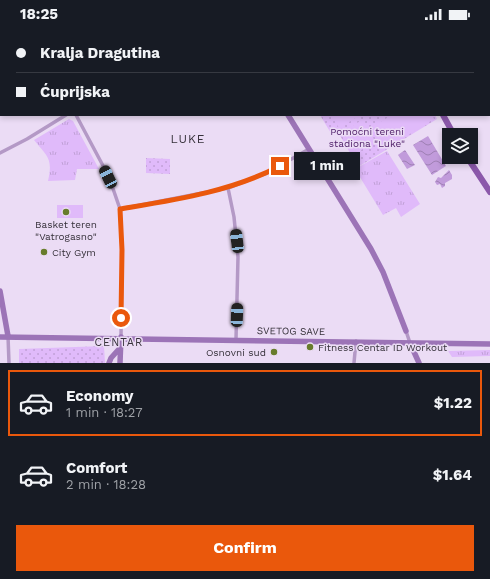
<!DOCTYPE html>
<html lang="en">
<head>
<meta charset="utf-8">
<style>
	:root { --surface:#171b24; --page:#242831; --text:#f1f3f6; --muted:#9ea1a6; --line:#363941; --accent:#ea580c }
	body { margin:0; font-family:"Work Sans",sans-serif; background:var(--page); color:var(--text); height:100vh; display:flex; flex-direction:column; font-size:15px; white-space:nowrap }
	* { box-sizing:border-box; margin:0 }
	p { font-size:13px; color:var(--muted) }
	.icon { flex:none; width:22px; height:22px; fill:none; stroke:currentColor; stroke-width:2; stroke-linecap:round; stroke-linejoin:round }
	.map { position:relative; height:335px; overflow:hidden }
	.drawer { display:flex; flex-direction:column; background:var(--surface); flex:1 }
	.drawer>* { flex:none }
	.guide { position:absolute; left:0px; top:0px; width:490px; height:88px; box-shadow:0 2px 6px #0003; display:grid; align-content:center; height:88px; padding:0 16px; background:var(--surface) }
	.tools { position:absolute; left:442px; top:100px; display:grid; gap:8px }
	.tools a { display:grid; place-items:center; width:36px; height:36px; border-radius:0px; background:var(--surface); box-shadow:0 2px 6px #0003; font-size:20px }
	.end { position:absolute; width:18px; height:18px; margin:-9px; border:5px solid #ea580c; background:#fff; box-shadow:0 0 0 2px #fff }
	.from { border-radius:50% }
	.bubble { position:absolute; height:28px; border-radius:0px; background:var(--surface); box-shadow:0 2px 6px #0003; font-size:13px; font-weight:700; line-height:28px; text-align:center }
	.car { position:absolute; width:12px; height:24px; margin:-12px -6px; border-radius:5px; box-shadow:0 0 3px 1px #0007; background:linear-gradient(#222 24%,#8ab4d8 0 40%,#222 0 76%,#8ab4d8 0 86%,#222 0) }
	.guide b { display:flex; align-items:center; gap:14px; height:38px; font-size:15px }
	.guide b+b { border-top:1px solid var(--line) }
	.guide i { width:10px; height:10px; background:var(--text) }
	ul { padding:7px 0 0; list-style:none }
	li { display:flex; align-items:center; gap:12px; height:66px; margin:0 8px 6px; padding:0 8px; border:2px solid transparent; border-radius:0px }
	li div { flex:1 }
	li b { display:block; font-size:15px }
	li em { font-style:normal; font-weight:700 }
	li.current { border-color:var(--accent) }
	li>.icon { width:36px; height:36px; stroke-width:1.5 }
	.primary-button { display:flex; gap:8px; margin-top:auto; padding:8px 16px }
	.primary-button a { flex:1; height:46px; border-radius:0px; background:var(--accent); color:#fff; font-size:16px; font-weight:700; line-height:46px; text-align:center }
	.status { display:flex; justify-content:space-between; align-items:center; height:28px; padding:0 20px; background:var(--surface); direction:ltr }
	.status svg { height:11px; fill:currentColor }
	.map>svg:first-child { display:block }
	.grass { fill:url(#grass-tufts) }
	.park { fill:url(#park-dots) }
	.garden { fill:#e0bafa }
	.water { fill:url(#water-waves) }
	.lines { fill:none; stroke-linecap:round; stroke-linejoin:round }
	.street { stroke:#b499c6; stroke-width:3.5 }
	.secondary { stroke:#9c74b7; stroke-width:5.5 }
	.primary { stroke:#8b58aa; stroke-width:6 }
	.route { stroke:#ea580c; stroke-width:5 }
	.poi-dot { fill:#687c2c; stroke:#ebdcf5; stroke-width:1.5 }
	.labels { text-anchor:middle; dominant-baseline:central; stroke-width:3; stroke-linejoin:round; paint-order:stroke }
	.park-label { font-size:10px; fill:#4d1d67; stroke:#ebdcf5 }
	.poi-label { font-size:10px; fill:#36313a; stroke:#ebdcf5; text-anchor:start }
	.street-label { font-size:10px; fill:#36313a; stroke:#ebdcf5 }
	.neighbourhood-label { font-size:11px; letter-spacing:1px; fill:#36313a; stroke:#ebdcf5 }
	.quarter-label { font-size:12px; letter-spacing:1px; fill:#36313a; stroke:#ebdcf5 }
</style>
</head>
<body>
<div class="status"><b>18:25</b><svg viewBox="0 0 49 12"><path d="M0 12V9h3v3zM5 12V6h3v6zM10 12V3h3v9zM15 12V0h3v12zM26 1h20v11H26zM47 4h2v5h-2z"/></svg></div>
<div class="map">
<svg width="490" height="335" viewBox="0 0 490 335">
	<defs>
		<pattern id="grass-tufts" width="24" height="20" patternUnits="userSpaceOnUse"><rect width="24" height="20" fill="#e0bafa"/><path d="M3 7l-1-3M5 7V3M7 7l1-3M15 17l-1-3M17 17v-4M19 17l1-3" fill="none" stroke="#c1a0d7"/></pattern>
		<pattern id="park-dots" width="8" height="8" patternUnits="userSpaceOnUse"><rect width="8" height="8" fill="#e0bafa"/><path d="M2 2h.1M6 6h.1" fill="none" stroke="#c1a0d7" stroke-width="1.8" stroke-linecap="round"/></pattern>
		<pattern id="water-waves" width="16" height="10" patternUnits="userSpaceOnUse"><rect width="16" height="10" fill="#c19bdb"/><path d="M0 5q4-4 8 0t8 0" fill="none" stroke="#9e7fb3"/></pattern>
	</defs>
	<rect width="100%" height="100%" fill="#ebdcf5"/>
	<path class="grass" d="M69 91 73 93 99 141H77L75 152 48 153C53 131 48 129 34 112Z
		M387 123 420 176 401 189 396 180 383 187 355 141Z
		M490 322V328L452 329 448 323Z"/>
	<path class="park" d="M320 87H435L437 91 358 139 338 104 332 107Z
		M146 130 170 131V146L146 145Z
		M104 318 105 335H19V321Z"/>
	<path class="garden" d="M331 87H358L359 88 339 100Z
		M392 87H432L434 91 384 122 370 100Z
		M362 92 375 113 355 126 342 104Z
		M57 177H83V190H57Z"/>
	<path class="water" d="M428 108 446 138 432 147 413 117Z
		M405 122 415 137 407 141 398 127Z
		M449 142 452 147V151L445 155V158L442 160 440 156 437 157 435 154 438 149 441 150Z"/>
	<g class="lines">
		<path class="street" d="M24 0 25 1
			M210 1 211 0
			M0 54H1
			M76 87 109 149 120 181 122 222 121 309
			M0 125 27 111 66 87
			M228 160 234 189 238 229 236 311
			M120 181 228 160 267 145 309 121
			M406 303 410 315
			M8 308 9 335
			M354 335 356 313"/>
		<path class="secondary" d="M234 0 235 1
			M288 87 371 221 383 244 406 303
			M0 263 8 308
			M0 309 490 316
			M410 315 419 335
			M109 335 111 330 120 320
			M120 335 121 309"/>
		<path class="primary" d="M406 0V1
			M443 87 454 107
			M467 129 490 164"/>
	</g>
	<g class="lines">
		<path class="route" d="M121 290 122 222 120 181C174 172 230 164 280 138"/>
	</g>
	<g class="poi-dot">
		<circle cx="66" cy="184" r="4"/>
		<circle cx="44" cy="224" r="4"/>
		<circle cx="310" cy="319" r="4"/>
		<circle cx="274" cy="324" r="4"/>
	</g>
	<g class="labels">
		<g class="park-label">
			<text x="367" y="103">Pomoćni tereni<tspan x="367" dy="12">stadiona "Luke"</tspan></text>
		</g>
		<g class="poi-label">
			<text x="66" y="196" text-anchor="middle">Basket teren<tspan x="66" dy="12">"Vatrogasno"</tspan></text>
			<text x="52" y="224">City Gym</text>
			<text x="318" y="319">Fitness Centar ID Workout</text>
			<text x="266" y="324" text-anchor="end">Osnovni sud</text>
		</g>
		<g class="street-label">
			<text transform="translate(291 303) rotate(1)">SVETOG SAVE</text>
		</g>
		<g class="neighbourhood-label">
			<text x="119" y="314">CENTAR</text>
		</g>
		<g class="quarter-label">
			<text x="188" y="111">LUKE</text>
		</g>
	</g>
</svg>
<div class="tools">
<a><svg class="icon" aria-label="layers" viewBox="0 0 24 24"><path d="M12 4l9 5-9 5-9-5zM3 14l9 5 9-5"/></svg></a>
</div>
<i class="end from" style="left:121px;top:290px"></i>
<i class="end" style="left:280px;top:138px"></i>
<div class="bubble" style="left:294px;top:124px;width:66px">1 min</div>
<i class="car" style="left:108px;top:149px;rotate:334deg"></i>
<i class="car" style="left:237px;top:213px;rotate:353deg"></i>
<i class="car" style="left:237px;top:287px;rotate:2deg"></i>
<div class="guide">
<b><i class="from"></i>Kralja Dragutina</b>
<b><i></i>Ćuprijska</b>
</div>
</div>
<section class="drawer">
<ul>
<li class="current"><svg class="icon" aria-label="car" viewBox="0 0 24 24"><path d="M5 17H2v-5l4-1 3-4h7l3 4 3 1v5h-3M9 17h6M6 11h13"/><circle cx="7" cy="17" r="2"/><circle cx="17" cy="17" r="2"/></svg><div><b>Economy</b><p>1 min · 18:27</p></div><em>$1.22</em></li>
<li><svg class="icon" aria-label="car" viewBox="0 0 24 24"><path d="M5 17H2v-5l4-1 3-4h7l3 4 3 1v5h-3M9 17h6M6 11h13"/><circle cx="7" cy="17" r="2"/><circle cx="17" cy="17" r="2"/></svg><div><b>Comfort</b><p>2 min · 18:28</p></div><em>$1.64</em></li>
</ul>
<div class="primary-button"><a>Confirm</a></div>
</section>
</body>
</html>
